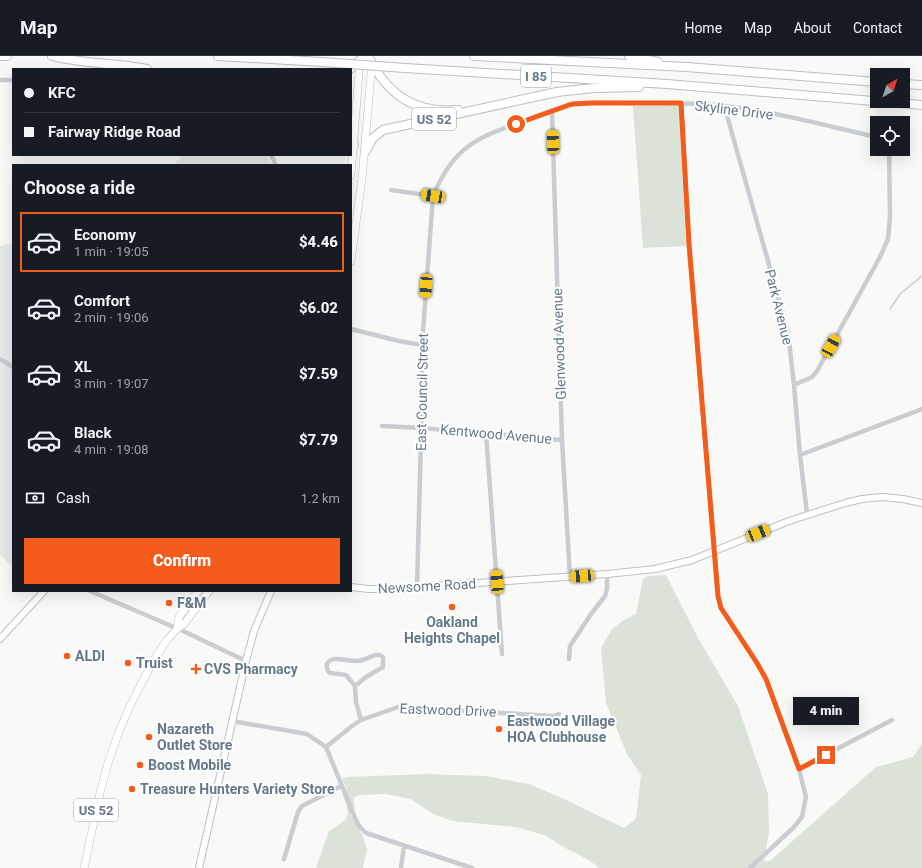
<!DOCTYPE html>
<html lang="en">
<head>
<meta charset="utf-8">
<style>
	:root { --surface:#171b24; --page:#242831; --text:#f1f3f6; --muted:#9ea1a6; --line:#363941; --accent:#f55c1b }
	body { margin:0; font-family:Roboto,sans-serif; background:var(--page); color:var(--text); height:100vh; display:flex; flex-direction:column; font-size:15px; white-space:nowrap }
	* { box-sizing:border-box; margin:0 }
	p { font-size:13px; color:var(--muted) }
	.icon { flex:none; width:22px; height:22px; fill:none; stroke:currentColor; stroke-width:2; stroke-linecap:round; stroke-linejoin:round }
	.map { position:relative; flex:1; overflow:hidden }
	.details { position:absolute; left:12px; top:108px; width:340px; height:428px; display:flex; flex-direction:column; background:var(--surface); border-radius:0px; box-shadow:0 4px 16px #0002 }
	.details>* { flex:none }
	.guide { position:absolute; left:12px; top:12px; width:340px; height:88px; border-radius:0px; box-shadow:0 4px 16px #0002; display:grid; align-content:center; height:88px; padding:0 12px; background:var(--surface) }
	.needle { width:26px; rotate:39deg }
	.tools { position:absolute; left:870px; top:12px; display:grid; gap:8px }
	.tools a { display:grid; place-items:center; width:40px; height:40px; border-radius:0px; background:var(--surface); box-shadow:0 4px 16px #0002; font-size:20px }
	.end { position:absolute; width:18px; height:18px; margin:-9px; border:5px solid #f55c1b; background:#fff; box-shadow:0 0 0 2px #fff }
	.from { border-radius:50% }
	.bubble { position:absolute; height:28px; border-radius:0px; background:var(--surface); box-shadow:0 4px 16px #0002; font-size:13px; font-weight:800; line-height:28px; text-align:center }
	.car { position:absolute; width:12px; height:24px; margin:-12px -6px; border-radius:5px; box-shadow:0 0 3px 1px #0007; background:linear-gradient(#f5c518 24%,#345 0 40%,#f5c518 0 76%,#345 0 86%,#f5c518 0) }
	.guide b { display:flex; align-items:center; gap:14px; height:38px; font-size:15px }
	.guide b+b { border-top:1px solid var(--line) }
	.guide i { width:10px; height:10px; background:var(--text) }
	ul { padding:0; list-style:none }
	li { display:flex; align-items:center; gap:12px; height:60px; margin:0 8px 6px; padding:0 4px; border:2px solid transparent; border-radius:0px }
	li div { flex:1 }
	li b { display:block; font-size:15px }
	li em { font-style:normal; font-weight:800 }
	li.current { border-color:var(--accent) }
	li>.icon { width:36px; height:36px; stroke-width:1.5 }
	h2 { padding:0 12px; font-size:18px; line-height:48px }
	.pay { display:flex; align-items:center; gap:10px; height:44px; padding:0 12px; font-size:15px }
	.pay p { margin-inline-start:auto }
	.action { display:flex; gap:8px; margin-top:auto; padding:8px 12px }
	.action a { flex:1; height:46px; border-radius:0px; background:var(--accent); color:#fff; font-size:16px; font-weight:800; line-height:46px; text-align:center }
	header { display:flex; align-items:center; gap:24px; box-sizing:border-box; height:56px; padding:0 20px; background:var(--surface); border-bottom:1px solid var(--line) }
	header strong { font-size:19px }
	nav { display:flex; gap:22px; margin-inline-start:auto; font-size:14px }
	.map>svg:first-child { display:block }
	.built { fill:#e7e9e8 }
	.green { fill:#dbe2d7 }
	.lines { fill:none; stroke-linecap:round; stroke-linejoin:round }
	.stream { stroke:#c3ced4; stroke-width:1.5 }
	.secondary-casing { stroke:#bbc0c5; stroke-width:8 }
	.primary-casing { stroke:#bcc0c4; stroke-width:8 }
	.highway-casing { stroke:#bbbfc2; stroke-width:10 }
	.street { stroke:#c9cdd1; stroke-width:4.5 }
	.secondary { stroke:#fff; stroke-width:6 }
	.primary { stroke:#fff; stroke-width:7 }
	.highway { stroke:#fff; stroke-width:8 }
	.highway-bridge-casing { stroke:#bbbfc2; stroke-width:10; stroke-linecap:butt }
	.highway-bridge { stroke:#fff; stroke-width:8 }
	.route { stroke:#f55c1b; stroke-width:5 }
	.poi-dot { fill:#f55c1b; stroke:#fff; stroke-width:1.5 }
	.labels { text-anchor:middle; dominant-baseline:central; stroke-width:4; stroke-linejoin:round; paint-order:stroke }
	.shield { fill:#fff; stroke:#93a0ae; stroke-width:1 }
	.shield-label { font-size:13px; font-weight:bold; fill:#65788b }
	.street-label { font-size:14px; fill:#65788b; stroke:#fff }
	.poi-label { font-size:14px; font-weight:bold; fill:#65788b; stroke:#fff; text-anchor:start }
</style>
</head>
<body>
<header>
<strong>Map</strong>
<nav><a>Home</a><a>Map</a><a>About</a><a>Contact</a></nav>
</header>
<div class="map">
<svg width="922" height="812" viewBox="0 0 922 812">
	<rect width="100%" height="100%" fill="#f9faf7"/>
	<path class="built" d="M183 99H266L272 109H173Z
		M13 187V511L0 499V190Z"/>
	<path class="green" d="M633 50H679L686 190 643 192Z
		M666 519 698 582 738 650 768 738 769 776 764 805H770L876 711 913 701 922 688V812H599L589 804 569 794 544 779 515 771 453 765 433 758 411 743 386 738 359 739 353 742 355 749 351 759 363 780 367 793 363 812H316L329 775 346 764 348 757 345 745 342 737 347 734 342 723 347 721 426 718 485 720 529 728 564 743 624 772 636 763 641 719 627 698 606 647 601 592 612 573 624 564 636 558 643 523 648 520Z"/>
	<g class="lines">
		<path class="stream" d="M890 253 901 237 922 220"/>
		<g class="secondary-casing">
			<path id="secondary" d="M351 531 369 533H391L607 518 655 513 692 504 789 465 845 447 862 443 882 441 903 443 922 447
				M0 583 44 535
				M199 812 246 605 254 575 271 535"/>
		</g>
		<g class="primary-casing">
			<path id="primary" d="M351 119 360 4
				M351 205 362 122 372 6
				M177 573 179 561 198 535
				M84 812 100 737 108 707 119 676 129 652 153 605 167 584 177 573 184 568 209 535"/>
		</g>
		<g class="highway-casing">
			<path id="highway" d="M0 0H7
				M52 0C83 8 115 7 147 13
				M218 0 322 6
				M368 0C387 38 414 58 458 54
				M474 0 686 11 877 26
				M629 0 658 6
				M405 12 667 28 922 49
				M350 13 365 0
				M903 28 922 29
				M351 77 354 89
				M365 96 373 82 383 74 557 36 594 32 639 31"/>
		</g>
		<path class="street" d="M0 24H13
			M681 47 689 188 718 540 721 552 757 607 766 623 799 713 806 741 802 761 794 771 750 812
			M724 49 788 276 794 329 800 399 807 458
			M552 55 562 384 570 521
			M271 99 276 109
			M391 134 433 140
			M351 273 399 285 422 289
			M0 303 13 311
			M794 329 812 321 817 315 880 201 888 183 890 160 889 93
			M382 370 421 372 562 384
			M486 377 502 598
			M800 399 922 353
			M417 531 422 346V289L433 140C453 92 475 82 522 66 537 60 558 51 574 48 595 45 618 47 640 47 668 47 698 46 725 50 777 56 827 70 877 81
			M90 535 183 575 246 605
			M375 599H380L383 601V611L366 621 355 630 346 619 330 617C327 614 326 612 327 608 331 598 349 606 357 605 363 605 370 601 375 599Z
			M569 603 570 590 591 558 605 540 607 533V518
			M355 630 356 646 361 664
			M232 665 307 678 326 691 356 764 360 771 366 777 472 812
			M326 691 352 670 361 664 398 651 554 660 559 658
			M799 713 892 664
			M284 803 298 756 302 750 341 730
			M401 812 404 790"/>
		<use href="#secondary" class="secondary"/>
		<use href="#primary" class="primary"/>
		<use href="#highway" class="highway"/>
		<g class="highway-bridge-casing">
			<path id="highway-bridge" d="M322 6 405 12"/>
		</g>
		<use href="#highway-bridge" class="highway-bridge"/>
	</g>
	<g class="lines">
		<path class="route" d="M516 68 572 48 591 47H681L689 188 718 540 721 552 757 607 766 623 799 713 826 699"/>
	</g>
	<g class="poi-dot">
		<circle cx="169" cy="547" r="4"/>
		<circle cx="452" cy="551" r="4"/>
		<circle cx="67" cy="600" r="4"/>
		<circle cx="128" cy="607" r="4"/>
		<path d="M194 607h4v4h4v4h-4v4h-4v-4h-4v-4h4z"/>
		<circle cx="499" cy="673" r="4"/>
		<circle cx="149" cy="681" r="4"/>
		<circle cx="140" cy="709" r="4"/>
		<circle cx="132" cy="733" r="4"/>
	</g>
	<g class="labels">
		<g class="shield">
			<rect x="521" y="9" width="30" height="22" rx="3"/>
			<rect x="412" y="52" width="44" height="22" rx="3"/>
			<rect x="74" y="743" width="44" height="22" rx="3"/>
		</g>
		<g class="shield-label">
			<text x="536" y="20">I 85</text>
			<text x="434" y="63">US 52</text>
			<text x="96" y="754">US 52</text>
		</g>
		<g class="street-label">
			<text transform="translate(734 54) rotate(7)">Skyline Drive</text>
			<text transform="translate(779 251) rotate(76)">Park Avenue</text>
			<text transform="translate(559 288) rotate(-92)">Glenwood Avenue</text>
			<text transform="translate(422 336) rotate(-89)">East Council Street</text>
			<text transform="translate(496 378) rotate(5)">Kentwood Avenue</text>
			<text transform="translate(427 530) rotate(-3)">Newsome Road</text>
			<text transform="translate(448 654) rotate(2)">Eastwood Drive</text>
		</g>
		<g class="poi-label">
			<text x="177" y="547">F&amp;M</text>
			<text x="452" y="566" text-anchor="middle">Oakland<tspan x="452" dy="16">Heights Chapel</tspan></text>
			<text x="75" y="600">ALDI</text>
			<text x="136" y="607">Truist</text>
			<text x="204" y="613">CVS Pharmacy</text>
			<text x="507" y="665">Eastwood Village<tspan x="507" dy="16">HOA Clubhouse</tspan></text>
			<text x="157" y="673">Nazareth<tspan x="157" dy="16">Outlet Store</tspan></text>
			<text x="148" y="709">Boost Mobile</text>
			<text x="140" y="733">Treasure Hunters Variety Store</text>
		</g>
	</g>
</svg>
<div class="tools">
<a><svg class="needle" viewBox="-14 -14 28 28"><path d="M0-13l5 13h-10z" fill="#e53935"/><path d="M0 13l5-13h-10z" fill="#9ea1a6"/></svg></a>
<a><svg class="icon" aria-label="locate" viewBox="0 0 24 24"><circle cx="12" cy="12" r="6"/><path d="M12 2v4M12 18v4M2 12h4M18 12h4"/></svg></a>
</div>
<i class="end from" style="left:516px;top:68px"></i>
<i class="end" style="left:826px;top:699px"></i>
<div class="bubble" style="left:793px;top:641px;width:66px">4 min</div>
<i class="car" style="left:553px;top:86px;rotate:358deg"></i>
<i class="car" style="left:433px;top:140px;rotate:279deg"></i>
<i class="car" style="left:426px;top:230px;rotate:184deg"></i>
<i class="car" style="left:831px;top:290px;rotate:29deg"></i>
<i class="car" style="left:758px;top:477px;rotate:68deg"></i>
<i class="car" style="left:582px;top:520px;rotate:266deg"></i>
<i class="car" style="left:497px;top:526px;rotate:356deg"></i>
<div class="guide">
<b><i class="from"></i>KFC</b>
<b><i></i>Fairway Ridge Road</b>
</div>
<section class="details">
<h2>Choose a ride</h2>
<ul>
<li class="current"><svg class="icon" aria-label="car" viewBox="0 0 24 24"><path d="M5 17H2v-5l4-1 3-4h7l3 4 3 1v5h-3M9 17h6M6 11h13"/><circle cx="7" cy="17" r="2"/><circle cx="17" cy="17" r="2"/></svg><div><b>Economy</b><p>1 min · 19:05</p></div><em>$4.46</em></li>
<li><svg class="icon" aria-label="car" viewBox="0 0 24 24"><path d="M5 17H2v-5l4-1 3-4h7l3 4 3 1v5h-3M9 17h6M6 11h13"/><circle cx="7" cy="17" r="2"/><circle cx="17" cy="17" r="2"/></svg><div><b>Comfort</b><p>2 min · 19:06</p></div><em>$6.02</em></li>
<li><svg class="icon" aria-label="car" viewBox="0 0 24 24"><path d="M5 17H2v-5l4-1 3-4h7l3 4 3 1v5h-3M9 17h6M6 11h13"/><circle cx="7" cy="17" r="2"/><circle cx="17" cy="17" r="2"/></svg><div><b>XL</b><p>3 min · 19:07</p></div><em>$7.59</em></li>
<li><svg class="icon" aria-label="car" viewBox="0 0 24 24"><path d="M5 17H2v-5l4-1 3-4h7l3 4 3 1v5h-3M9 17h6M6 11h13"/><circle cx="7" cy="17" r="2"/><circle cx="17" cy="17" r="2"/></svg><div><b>Black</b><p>4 min · 19:08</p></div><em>$7.79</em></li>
</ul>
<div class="pay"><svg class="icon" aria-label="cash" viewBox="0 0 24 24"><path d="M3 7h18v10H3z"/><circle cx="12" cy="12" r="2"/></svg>Cash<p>1.2 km</p></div>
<div class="action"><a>Confirm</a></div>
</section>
</div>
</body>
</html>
